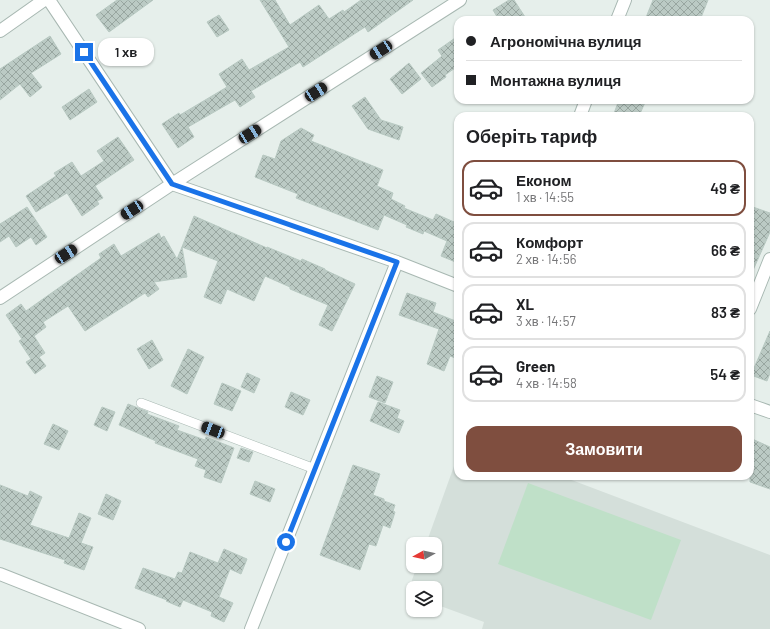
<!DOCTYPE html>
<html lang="uk">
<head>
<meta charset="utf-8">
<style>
	:root { --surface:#fff; --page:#f6f6f6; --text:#202124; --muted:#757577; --line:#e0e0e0; --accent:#7f4e3f }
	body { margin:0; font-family:Barlow,sans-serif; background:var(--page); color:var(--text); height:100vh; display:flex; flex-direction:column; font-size:15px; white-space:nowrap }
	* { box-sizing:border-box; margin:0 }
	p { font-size:13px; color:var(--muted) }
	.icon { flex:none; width:22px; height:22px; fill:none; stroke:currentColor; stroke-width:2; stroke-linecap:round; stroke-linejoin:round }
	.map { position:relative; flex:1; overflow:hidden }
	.sheet { position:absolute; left:454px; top:112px; width:300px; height:368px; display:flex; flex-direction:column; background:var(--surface); border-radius:12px; box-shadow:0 1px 3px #0004 }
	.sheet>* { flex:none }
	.top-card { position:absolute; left:454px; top:16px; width:300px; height:88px; border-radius:12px; box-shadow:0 1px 3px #0004; display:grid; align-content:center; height:88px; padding:0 12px; background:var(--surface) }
	.needle { width:26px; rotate:262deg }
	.fabs { position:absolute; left:406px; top:537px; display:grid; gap:8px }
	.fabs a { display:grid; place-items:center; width:36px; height:36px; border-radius:8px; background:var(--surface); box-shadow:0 1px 3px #0004; font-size:20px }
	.end { position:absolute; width:18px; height:18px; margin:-9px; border:5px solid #1a73e8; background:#fff; box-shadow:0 0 0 2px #fff }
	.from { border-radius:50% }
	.bubble { position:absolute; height:28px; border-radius:12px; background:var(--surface); box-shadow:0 1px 3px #0004; font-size:13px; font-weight:600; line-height:28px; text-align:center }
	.car { position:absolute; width:12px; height:24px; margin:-12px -6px; border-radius:5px; box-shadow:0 0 3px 1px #0007; background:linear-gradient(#222 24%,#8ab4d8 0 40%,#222 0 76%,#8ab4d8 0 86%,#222 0) }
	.top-card b { display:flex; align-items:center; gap:14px; height:38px; font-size:15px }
	.top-card b+b { border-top:1px solid var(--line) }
	.top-card i { width:10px; height:10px; background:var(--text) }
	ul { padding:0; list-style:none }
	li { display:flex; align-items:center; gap:12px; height:56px; margin:0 8px 6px; padding:0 4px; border:2px solid var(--line); border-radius:12px }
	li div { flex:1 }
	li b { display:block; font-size:15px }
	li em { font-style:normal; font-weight:600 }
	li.on { border-color:var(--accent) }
	li>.icon { width:36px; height:36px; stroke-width:1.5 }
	h2 { padding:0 12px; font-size:18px; line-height:48px }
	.button { display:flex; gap:8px; margin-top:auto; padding:8px 12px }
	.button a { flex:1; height:46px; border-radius:12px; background:var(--accent); color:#fff; font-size:16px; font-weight:600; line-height:46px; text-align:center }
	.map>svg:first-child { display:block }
	.built { fill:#d4dfda }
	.garden { fill:#bfe0c8 }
	.building { fill:url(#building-cross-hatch); stroke:#b8c9c2 }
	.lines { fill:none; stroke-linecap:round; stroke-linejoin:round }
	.service-casing { stroke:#a8b8b2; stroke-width:10 }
	.minor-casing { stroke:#a8b8b2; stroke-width:14 }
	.tertiary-casing { stroke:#a8b8b2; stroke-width:14 }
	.service { stroke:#fff; stroke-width:9 }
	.minor { stroke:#fff; stroke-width:12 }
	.tertiary { stroke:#fff; stroke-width:12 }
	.route { stroke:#1a73e8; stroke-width:5 }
</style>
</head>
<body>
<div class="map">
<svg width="770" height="629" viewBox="0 0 770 629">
	<defs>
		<pattern id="building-cross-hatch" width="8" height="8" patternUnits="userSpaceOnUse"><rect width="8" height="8" fill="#bbcac4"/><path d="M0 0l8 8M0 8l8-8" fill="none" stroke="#98a6a0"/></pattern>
	</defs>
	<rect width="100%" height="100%" fill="#e6efeb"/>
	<path class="built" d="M458 455V476H561L770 555V629H482L484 622 435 604V588H413V596L407 594 417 566H435V544H426Z"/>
	<path class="garden" d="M528 483 681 540 651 620 498 564Z"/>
	<path class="building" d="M117 0H153L109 32 96 15Z
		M260 0H275L290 25 319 5 329 19 343 10 344 12 361 0H413L368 32 365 27 303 67 300 62 251 91 255 97 240 107 235 100 188 127 194 137 178 148 162 124 179 113 180 115 227 87 219 74 242 59 249 70 289 47Z
		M509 0H514L527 20H499L493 10Z
		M653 0H708L700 20H645Z
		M219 15 229 30 217 37 207 22Z
		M50 36 61 54 31 73 42 87 30 97 20 84 0 100V69Z
		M458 36V66L445 75 446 77 432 87 421 73 442 56 438 50Z
		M409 63 421 79 402 94 390 79Z
		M89 89 97 102 70 120 62 107Z
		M365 97 381 120 403 127 399 140 368 129 352 106Z
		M619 100H646L639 116H613Z
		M301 128 314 135 311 141 383 170 377 186 393 193 391 199 405 206 404 208 433 220 436 214 454 222 458 215V263L441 256 447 241 424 231 423 234 406 227 407 225 384 215 378 230 296 198 298 194 255 177 263 155 275 159 281 141Z
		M118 137 134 160 95 186 103 198 97 201 99 204 82 216 67 193 36 212 26 196 56 176 54 173 72 162 81 176 104 161 97 151Z
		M750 206 770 213V232L750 277Z
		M27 207 47 237 36 245 31 237 16 247 9 236 0 242V224Z
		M194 216 267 248V247L301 261 302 259 325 269V270L355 284 332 331 319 325 328 305 290 289V287L265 276 254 301 227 289 221 304 204 297 218 261 182 247Z
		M159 233 161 238 164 236 177 259 182 247 187 277 154 282 159 289 148 297 145 293 85 331 68 306 43 322 46 327 34 336 45 353 39 357 46 366 35 374 26 362 31 359 19 341 22 339 6 315 21 304 26 311 101 258 99 254 114 244 121 256Z
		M407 293 436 303 433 312 458 322V359L450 356 444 371 427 364 439 329 399 315Z
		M770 331V373L767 381 751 375Z
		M152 340 163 360 149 369 137 349Z
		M188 349 204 357 187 394 171 386Z
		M247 373 260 379 254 393 241 387Z
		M377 376 393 382 385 403 369 397Z
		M222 383 241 391 232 411 214 404Z
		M291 392 310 400 303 415 285 407Z
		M378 402 400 410 397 418 404 421 399 433 370 421Z
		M128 404 148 412 147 414 179 426 177 430 205 440 206 437 234 448 221 483 204 477 206 470 195 466 198 459 155 443 156 441 119 425Z
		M102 407 115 412 107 431 94 425Z
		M53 424 68 431 59 450 44 444Z
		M750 438 770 447V489L750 482Z
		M241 448 253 452 249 462 237 458Z
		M353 465 380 474 373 495 384 499V501L395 505 393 511 395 512 390 528 383 525 376 546 369 544 360 570 320 555Z
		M255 481 275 489 270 502 250 494Z
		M0 485 28 496 30 491 42 497 30 525 69 538 79 513 91 518 81 543 93 547 84 570 64 563 65 560 0 539Z
		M106 494 121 501 113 520 98 514Z
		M224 549 247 559 241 574 230 569 219 597 233 603 224 622 211 616 212 612 183 600 180 607 166 601 167 600 135 588 143 568 175 579 178 572 182 573 190 552 218 563Z"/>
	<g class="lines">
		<g class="service-casing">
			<path id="service" d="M141 403 315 469"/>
		</g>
		<g class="minor-casing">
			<path id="minor" d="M49 0 172 184 397 262 458 286
				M617 20 625 0
				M0 31 44 0
				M580 116 586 100
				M0 298 172 184 460 0
				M750 309 770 259
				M750 405 770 412
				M251 629 397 262"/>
		</g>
		<g class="tertiary-casing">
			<path id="tertiary" d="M0 574 139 629"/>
		</g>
		<use href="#service" class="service"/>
		<use href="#minor" class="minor"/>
		<use href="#tertiary" class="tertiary"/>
	</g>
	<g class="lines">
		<path class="route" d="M84 52 172 184 397 262 286 542"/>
	</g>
</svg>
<div class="fabs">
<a><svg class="needle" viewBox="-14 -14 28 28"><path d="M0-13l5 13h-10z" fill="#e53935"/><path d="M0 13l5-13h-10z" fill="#757577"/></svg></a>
<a><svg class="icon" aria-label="layers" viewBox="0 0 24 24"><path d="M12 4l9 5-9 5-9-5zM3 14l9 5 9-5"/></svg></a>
</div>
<i class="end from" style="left:286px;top:542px"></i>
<i class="end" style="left:84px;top:52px"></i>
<div class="bubble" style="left:98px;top:38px;width:56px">1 хв</div>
<i class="car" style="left:381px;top:50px;rotate:237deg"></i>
<i class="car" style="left:316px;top:92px;rotate:57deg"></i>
<i class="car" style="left:250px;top:134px;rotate:58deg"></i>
<i class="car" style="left:132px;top:210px;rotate:237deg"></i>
<i class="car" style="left:66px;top:254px;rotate:57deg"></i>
<i class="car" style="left:213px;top:430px;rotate:291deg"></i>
<div class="top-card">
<b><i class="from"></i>Агрономічна вулиця</b>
<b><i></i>Монтажна вулиця</b>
</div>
<section class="sheet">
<h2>Оберіть тариф</h2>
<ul>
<li class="on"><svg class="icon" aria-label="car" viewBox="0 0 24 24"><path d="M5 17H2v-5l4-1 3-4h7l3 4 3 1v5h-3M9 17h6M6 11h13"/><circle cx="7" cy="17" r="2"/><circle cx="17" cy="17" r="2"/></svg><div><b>Економ</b><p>1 хв · 14:55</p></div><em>49 ₴</em></li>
<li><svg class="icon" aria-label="car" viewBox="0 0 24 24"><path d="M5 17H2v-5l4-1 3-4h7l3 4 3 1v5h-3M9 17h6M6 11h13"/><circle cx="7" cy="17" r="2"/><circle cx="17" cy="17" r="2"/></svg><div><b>Комфорт</b><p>2 хв · 14:56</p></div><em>66 ₴</em></li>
<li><svg class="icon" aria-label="car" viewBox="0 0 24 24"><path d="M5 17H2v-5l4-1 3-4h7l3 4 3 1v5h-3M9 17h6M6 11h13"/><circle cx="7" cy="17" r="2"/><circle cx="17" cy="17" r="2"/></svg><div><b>XL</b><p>3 хв · 14:57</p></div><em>83 ₴</em></li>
<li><svg class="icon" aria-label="car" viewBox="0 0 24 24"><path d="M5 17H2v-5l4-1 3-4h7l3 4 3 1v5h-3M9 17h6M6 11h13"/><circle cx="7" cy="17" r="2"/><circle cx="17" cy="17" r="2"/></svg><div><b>Green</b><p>4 хв · 14:58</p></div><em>54 ₴</em></li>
</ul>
<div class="button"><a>Замовити</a></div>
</section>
</div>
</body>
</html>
